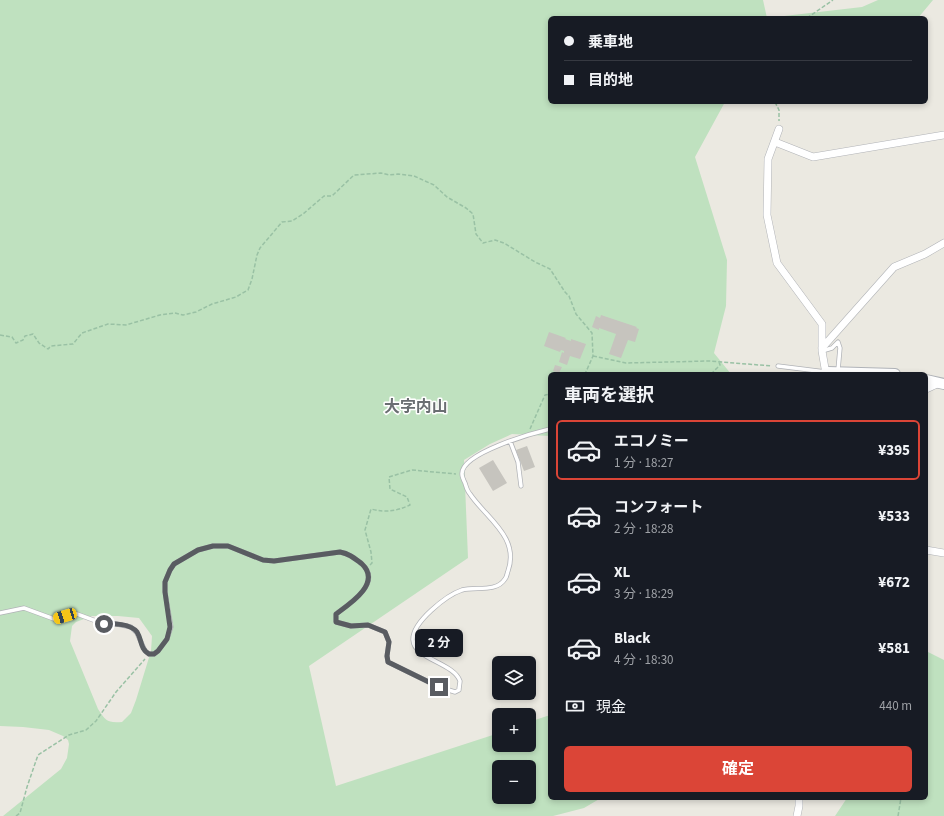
<!DOCTYPE html>
<html lang="ja">
<head>
<meta charset="utf-8">
<style>
	:root { --surface:#171b24; --page:#242831; --text:#f1f3f6; --muted:#9ea1a6; --line:#363941; --accent:#db4537 }
	body { margin:0; font-family:"Source Sans 3","Noto Sans JP",sans-serif; background:var(--page); color:var(--text); height:100vh; display:flex; flex-direction:column; font-size:15px; white-space:nowrap }
	* { box-sizing:border-box; margin:0 }
	p { font-size:13px; color:var(--muted) }
	.icon { flex:none; width:22px; height:22px; fill:none; stroke:currentColor; stroke-width:2; stroke-linecap:round; stroke-linejoin:round }
	.map { position:relative; flex:1; overflow:hidden }
	.drawer { position:absolute; left:548px; top:372px; width:380px; height:428px; display:flex; flex-direction:column; background:var(--surface); border-radius:6px; box-shadow:0 2px 6px #0003 }
	.drawer>* { flex:none }
	.top-card { position:absolute; left:548px; top:16px; width:380px; height:88px; border-radius:6px; box-shadow:0 2px 6px #0003; display:grid; align-content:center; height:88px; padding:0 16px; background:var(--surface) }
	.tools { position:absolute; left:492px; top:656px; display:grid; gap:8px }
	.tools a { display:grid; place-items:center; width:44px; height:44px; border-radius:6px; background:var(--surface); box-shadow:0 2px 6px #0003; font-size:20px }
	.end { position:absolute; width:18px; height:18px; margin:-9px; border:5px solid #595c61; background:#fff; box-shadow:0 0 0 2px #fff }
	.from { border-radius:50% }
	.bubble { position:absolute; height:28px; border-radius:6px; background:var(--surface); box-shadow:0 2px 6px #0003; font-size:13px; font-weight:700; line-height:28px; text-align:center }
	.car { position:absolute; width:12px; height:24px; margin:-12px -6px; border-radius:5px; box-shadow:0 0 3px 1px #0007; background:linear-gradient(#f5c518 24%,#345 0 40%,#f5c518 0 76%,#345 0 86%,#f5c518 0) }
	.top-card b { display:flex; align-items:center; gap:14px; height:38px; font-size:15px }
	.top-card b+b { border-top:1px solid var(--line) }
	.top-card i { width:10px; height:10px; background:var(--text) }
	ul { padding:0; list-style:none }
	li { display:flex; align-items:center; gap:12px; height:60px; margin:0 8px 6px; padding:0 8px; border:2px solid transparent; border-radius:6px }
	li div { flex:1 }
	li b { display:block; font-size:15px }
	li em { font-style:normal; font-weight:700 }
	li.on { border-color:var(--accent) }
	li>.icon { width:36px; height:36px; stroke-width:1.5 }
	h2 { padding:0 16px; font-size:18px; line-height:48px }
	.pay { display:flex; align-items:center; gap:10px; height:44px; padding:0 16px; font-size:15px }
	.pay p { margin-inline-start:auto }
	.action { display:flex; gap:8px; margin-top:auto; padding:8px 16px }
	.action a { flex:1; height:46px; border-radius:6px; background:var(--accent); color:#fff; font-size:16px; font-weight:700; line-height:46px; text-align:center }
	.map>svg:first-child { display:block }
	.green { fill:#bfe1bf; fill-rule:evenodd }
	.building { fill:#c6c4be }
	.lines { fill:none; stroke-linecap:round; stroke-linejoin:round }
	.lane-casing { stroke:#b1b3b7; stroke-width:5 }
	.street-casing { stroke:#b1b3b7; stroke-width:8 }
	.secondary-casing { stroke:#b0b3b8; stroke-width:12 }
	.path { stroke:#99c1a4; stroke-width:1.5; stroke-dasharray:4 2; stroke-linecap:butt }
	.lane { stroke:#fff; stroke-width:3.5 }
	.street { stroke:#fff; stroke-width:7 }
	.secondary { stroke:#fff; stroke-width:10 }
	.route { stroke:#595c61; stroke-width:5 }
	.labels { text-anchor:middle; dominant-baseline:central; stroke-width:3; stroke-linejoin:round; paint-order:stroke }
	.quarter-label { font-size:16px; font-weight:bold; fill:#6a6e72; stroke:#fff }
</style>
</head>
<body>
<div class="map">
<svg width="944" height="816" viewBox="0 0 944 816">
	<rect width="100%" height="100%" fill="#ebe9e1"/>
	<path class="green" d="M0 0H763L767 18 862 7 878 0H933L918 18H550V102H725L695 157 727 260 726 306 714 353 731 374H550V436L512 434 490 444 464 460 468 558 309 666 336 786 499 733V745H529V722L550 715V798H601L584 808 553 816H3L61 769 67 758 69 744 68 740 63 736 49 730 23 727 0 726ZM92 616H118L139 618 152 636 151 651 136 700 131 713 122 722C107 723 106 721 98 709L70 641 72 626 76 622ZM499 767H529V797H499Z
		M926 651 944 660V816H835L847 798H926Z"/>
	<path class="building" d="M601 315 637 327 636 328 639 329 635 342 628 340 621 358 609 354 616 334 599 328V330L592 327 596 316 600 318Z
		M549 332 566 338 565 339 571 341V339L586 344 580 359 570 356 567 365 559 362 562 352 564 353V351L561 350 560 352 544 346Z
		M555 365 562 367 559 373 553 371Z
		M527 446 535 467 524 471 516 450Z
		M493 460 507 483 493 491 479 468Z"/>
	<g class="lines">
		<g class="lane-casing">
			<path id="lane" d="M822 351 832 348 838 342 840 348 838 370
				M778 366 826 372
				M510 441 518 462 521 486
				M0 613 24 608 54 619 77 614 104 624 111 623 131 627 137 633 145 651 149 654H154L158 651 167 639 171 627 165 592V582L170 570 174 564 198 550 213 546H228L263 560 274 561 340 552C350 554 354 558 362 564 383 583 349 604 336 614V622L351 626 368 625 385 632 389 642 387 656 388 662 439 687 455 692 459 690C459 687 460 683 460 681 454 663 414 659 413 640 412 622 447 595 462 590 475 586 496 593 505 579 507 577 507 573 508 571 520 537 486 518 470 494 467 491 466 486 465 483 464 481 462 477 462 474 461 453 533 433 550 429"/>
		</g>
		<g class="street-casing">
			<path id="street" d="M779 129 768 159 767 215 777 263 822 324V351L826 374
				M775 142 813 157 944 135
				M822 348 894 267 925 254 944 243
				M926 389 939 383
				M926 550 944 553
				M797 816 799 806V798"/>
		</g>
		<g class="secondary-casing">
			<path id="secondary" d="M827 372 895 374
				M926 380 944 384"/>
		</g>
		<path class="path" d="M807 18 833 0
			M775 102 779 110V121
			M0 335 12 337 16 343 23 340 25 336 33 334 39 343 48 349 51 346 73 344 82 333 108 324 126 325 160 315 175 313 183 315 196 312 212 304 236 297 248 290 252 279 257 255 260 248 282 222 292 221 303 214 324 196H332L354 175 381 173 389 175 398 174 414 176 434 185 447 197 466 208 473 214 476 234 483 243 495 240 504 243 535 262 550 269 565 292 569 296 576 314 592 333 593 356 585 374
			M593 356 626 363 709 361 772 366
			M711 374 720 365 719 362
			M530 429 545 395 550 394
			M370 565 372 563 371 552 365 530 371 509C387 513 396 511 410 505L407 497 390 489 389 477 412 470 456 474
			M16 816 20 813 27 787 38 755 69 735 86 730 96 721 116 692 145 659
			M898 816 901 798"/>
		<use href="#lane" class="lane"/>
		<use href="#street" class="street"/>
		<use href="#secondary" class="secondary"/>
	</g>
	<g class="lines">
		<path class="route" d="M104 624C113 623 131 624 137 632 142 640 140 649 149 654H154L158 651 167 639 170 627 165 592V582L170 570 174 564 198 550 213 546H228L263 560 274 561 340 552C350 554 354 558 362 564 382 583 350 604 336 614V622L351 626 368 625 385 632 389 642 387 656 388 662 439 687"/>
	</g>
	<g class="labels">
		<g class="quarter-label">
			<text x="416" y="407">大字内山</text>
		</g>
	</g>
</svg>
<div class="tools">
<a><svg class="icon" aria-label="layers" viewBox="0 0 24 24"><path d="M12 4l9 5-9 5-9-5zM3 14l9 5 9-5"/></svg></a>
<a>+</a>
<a>−</a>
</div>
<i class="end from" style="left:104px;top:624px"></i>
<i class="end" style="left:439px;top:687px"></i>
<div class="bubble" style="left:415px;top:629px;width:48px">2 分</div>
<i class="car" style="left:65px;top:616px;rotate:253deg"></i>
<div class="top-card">
<b><i class="from"></i>乗車地</b>
<b><i></i>目的地</b>
</div>
<section class="drawer">
<h2>車両を選択</h2>
<ul>
<li class="on"><svg class="icon" aria-label="car" viewBox="0 0 24 24"><path d="M5 17H2v-5l4-1 3-4h7l3 4 3 1v5h-3M9 17h6M6 11h13"/><circle cx="7" cy="17" r="2"/><circle cx="17" cy="17" r="2"/></svg><div><b>エコノミー</b><p>1 分 · 18:27</p></div><em>¥395</em></li>
<li><svg class="icon" aria-label="car" viewBox="0 0 24 24"><path d="M5 17H2v-5l4-1 3-4h7l3 4 3 1v5h-3M9 17h6M6 11h13"/><circle cx="7" cy="17" r="2"/><circle cx="17" cy="17" r="2"/></svg><div><b>コンフォート</b><p>2 分 · 18:28</p></div><em>¥533</em></li>
<li><svg class="icon" aria-label="car" viewBox="0 0 24 24"><path d="M5 17H2v-5l4-1 3-4h7l3 4 3 1v5h-3M9 17h6M6 11h13"/><circle cx="7" cy="17" r="2"/><circle cx="17" cy="17" r="2"/></svg><div><b>XL</b><p>3 分 · 18:29</p></div><em>¥672</em></li>
<li><svg class="icon" aria-label="car" viewBox="0 0 24 24"><path d="M5 17H2v-5l4-1 3-4h7l3 4 3 1v5h-3M9 17h6M6 11h13"/><circle cx="7" cy="17" r="2"/><circle cx="17" cy="17" r="2"/></svg><div><b>Black</b><p>4 分 · 18:30</p></div><em>¥581</em></li>
</ul>
<div class="pay"><svg class="icon" aria-label="cash" viewBox="0 0 24 24"><path d="M3 7h18v10H3z"/><circle cx="12" cy="12" r="2"/></svg>現金<p>440 m</p></div>
<div class="action"><a>確定</a></div>
</section>
</div>
</body>
</html>
